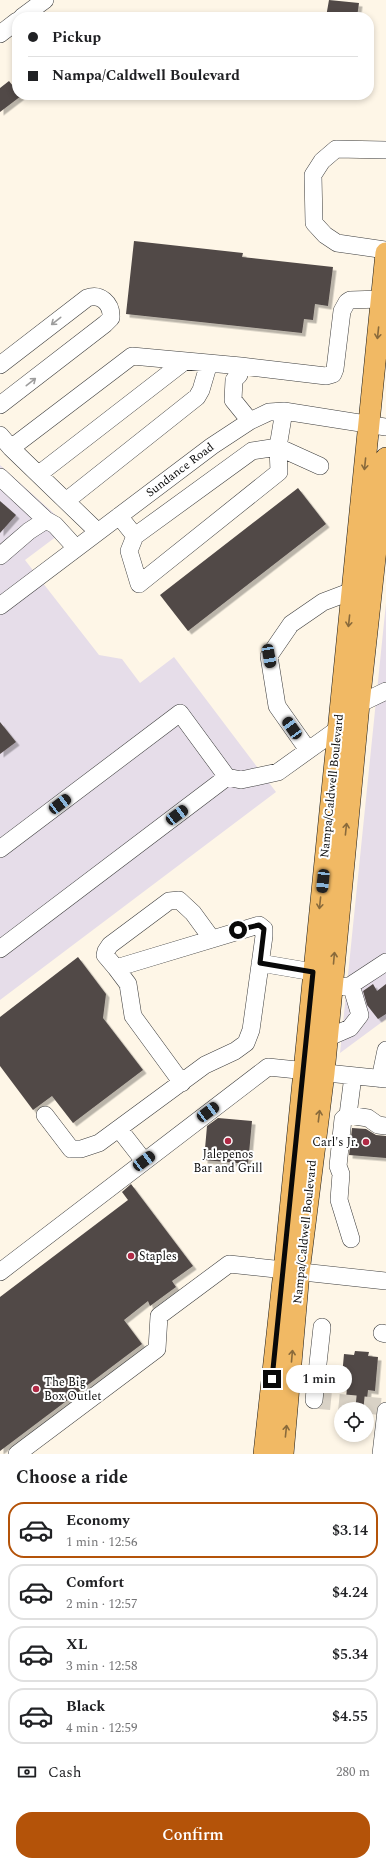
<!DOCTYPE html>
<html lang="en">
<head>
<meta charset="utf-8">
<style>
	:root { --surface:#fff; --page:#f2f2f2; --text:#202124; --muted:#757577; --line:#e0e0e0; --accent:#b45309 }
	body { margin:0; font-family:Spectral,serif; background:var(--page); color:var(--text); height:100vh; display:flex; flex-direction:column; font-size:15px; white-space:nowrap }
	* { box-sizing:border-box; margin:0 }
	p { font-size:13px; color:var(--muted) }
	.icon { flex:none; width:22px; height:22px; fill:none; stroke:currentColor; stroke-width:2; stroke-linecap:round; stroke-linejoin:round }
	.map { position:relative; height:1454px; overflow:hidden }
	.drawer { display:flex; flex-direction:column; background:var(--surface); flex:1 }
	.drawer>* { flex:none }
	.guide { position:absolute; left:12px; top:12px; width:362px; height:88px; border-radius:16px; box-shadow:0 2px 6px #0003; display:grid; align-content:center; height:88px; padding:0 16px; background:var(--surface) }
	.buttons { position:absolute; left:334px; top:1402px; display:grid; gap:8px }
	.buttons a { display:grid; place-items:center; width:40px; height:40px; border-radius:50%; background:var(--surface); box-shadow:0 2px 6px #0003; font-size:20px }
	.end { position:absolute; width:18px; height:18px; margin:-9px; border:5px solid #090909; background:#fff; box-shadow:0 0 0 2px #fff }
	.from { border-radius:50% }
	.bubble { position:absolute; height:28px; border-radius:14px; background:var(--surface); box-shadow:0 2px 6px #0003; font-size:13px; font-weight:600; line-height:28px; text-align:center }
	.car { position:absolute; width:12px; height:24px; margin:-12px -6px; border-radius:5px; box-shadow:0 0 3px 1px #0007; background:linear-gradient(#222 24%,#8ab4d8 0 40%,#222 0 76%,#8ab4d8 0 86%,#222 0) }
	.guide b { display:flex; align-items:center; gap:14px; height:38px; font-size:15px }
	.guide b+b { border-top:1px solid var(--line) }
	.guide i { width:10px; height:10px; background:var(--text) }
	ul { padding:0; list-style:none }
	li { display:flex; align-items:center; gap:12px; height:56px; margin:0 8px 6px; padding:0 8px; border:2px solid var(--line); border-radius:16px }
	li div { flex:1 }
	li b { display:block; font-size:15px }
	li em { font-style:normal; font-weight:600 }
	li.active { border-color:var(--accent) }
	li>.icon { width:36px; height:36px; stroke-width:1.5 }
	h2 { padding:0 16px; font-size:18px; line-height:48px }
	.pay { display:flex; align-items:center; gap:10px; height:44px; padding:0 16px; font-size:15px }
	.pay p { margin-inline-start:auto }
	.cta { display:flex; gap:8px; margin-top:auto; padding:8px 16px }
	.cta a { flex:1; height:46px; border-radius:16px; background:var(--accent); color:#fff; font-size:16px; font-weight:600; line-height:46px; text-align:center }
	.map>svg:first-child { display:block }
	.industrial { fill:#e6dde9 }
	.building { fill:#514947; filter:url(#shadow) }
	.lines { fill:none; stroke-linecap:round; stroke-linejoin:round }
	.minor-tunnel { stroke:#d9d2c6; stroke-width:17; stroke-dasharray:17 8; stroke-linecap:butt }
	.minor-casing { stroke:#3c3c3c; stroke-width:18 }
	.major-casing { stroke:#1a1a1a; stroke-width:22 }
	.minor { stroke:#fff; stroke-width:17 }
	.major { stroke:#f1b964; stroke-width:21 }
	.oneway { stroke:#9d9d9d }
	.oneway2 { stroke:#896a3b }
	.route { stroke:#090909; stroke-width:5 }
	.poi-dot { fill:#b02a45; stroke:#fff; stroke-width:1.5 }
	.labels { text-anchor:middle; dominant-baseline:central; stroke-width:4; stroke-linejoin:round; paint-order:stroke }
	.street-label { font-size:12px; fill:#090909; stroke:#fff }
	.poi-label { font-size:12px; fill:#090909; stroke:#fff; text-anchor:start }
</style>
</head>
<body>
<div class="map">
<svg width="386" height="1454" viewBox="0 0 386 1454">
	<defs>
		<filter id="shadow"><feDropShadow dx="3.5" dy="3.5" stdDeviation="0" flood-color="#0004"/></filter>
	</defs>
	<rect width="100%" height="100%" fill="#fef6e7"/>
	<path class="industrial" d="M0 465 69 527 25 560 99 655 122 659 140 683 174 657 276 792 0 1000Z
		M386 603V1019L340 1053Z"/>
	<path class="building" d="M329 0 359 3 357 17H326Z
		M9 81 17 91V95L21 96 0 112V88Z
		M134 241 243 253 242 257 333 267 328 306 315 304 313 320 304 319 302 333 126 314Z
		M298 488 326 524 188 631 160 595Z
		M0 501 16 515 0 533Z
		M0 722 16 742 0 754Z
		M78 957 106 994 103 1018 143 1070 73 1123 52 1096 33 1110 0 1066V1017Z
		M373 984 377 991 386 984V1014L378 1019 367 1005 363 991Z
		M218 1118 252 1121 248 1164 204 1160 207 1126Z
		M352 1128 366 1129 376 1135 386 1136V1158L349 1155Z
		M131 1184 193 1266 172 1281 176 1287 150 1306 148 1301 124 1320 142 1344 0 1451V1297L128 1200 122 1192Z
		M355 1351 369 1352 368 1356 378 1357 375 1391 368 1390 366 1409H345L347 1388 341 1387 344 1354 354 1355Z"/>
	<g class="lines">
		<path class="minor-tunnel" d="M314 1400 386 1407"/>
		<g class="minor-casing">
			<path id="minor" d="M22 17 45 0
				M0 34 17 21
				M386 150 336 149 322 161 313 175 314 223 325 235 337 243 386 250
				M0 365 87 298C100 293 112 303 111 318L105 324 0 405
				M250 421 233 400 234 380 239 375 241 366 326 376 333 374 335 369 342 311 347 302 350 300 381 299
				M0 435 11 448
				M39 474 185 361
				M0 477 46 520
				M66 501 197 397 201 390 209 363
				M119 516 135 536 129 551 139 584 279 472 278 447 284 411
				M98 532 11 448 132 356 241 366
				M135 536 252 451 278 447 320 466
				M0 556 29 531 46 520 55 525 76 548
				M0 606 212 446 250 421 269 412 284 411 386 427
				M348 706 359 704 386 691
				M308 750 277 706 269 656 291 624 323 602 352 591
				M227 777 241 780 278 772 338 729
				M0 849 180 713 227 777 0 949
				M260 963 313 972
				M116 968 105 955 106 951 110 945 169 901 179 900 193 913 212 939
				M340 987 351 985 386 962
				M327 1038 350 1028 360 1015 351 985
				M380 1079 386 1050
				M45 1115 71 1149H81L99 1143 205 1065 235 1051 246 1043 251 1030 264 936V929L259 925 116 968 128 984 133 1016 182 1083
				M348 1115 353 1076
				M119 1129 144 1161
				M351 1239 339 1200 341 1174 338 1166 343 1119 348 1115 368 1118 378 1125 386 1126
				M0 1272 268 1067 386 1079
				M382 1333 386 1334
				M314 1400 322 1327
				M17 1454 157 1349 159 1316 229 1264 386 1281
				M381 1454 386 1411"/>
		</g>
		<g class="major-casing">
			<path id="major" d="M264 1454 284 1271 386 253
				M283 1454 299 1272 324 1073 359 704 386 458"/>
		</g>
		<use href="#minor" class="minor"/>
		<use href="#major" class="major"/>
	</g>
	<defs><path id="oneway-shaft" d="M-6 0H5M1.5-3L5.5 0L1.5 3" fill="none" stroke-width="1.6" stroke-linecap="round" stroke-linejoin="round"/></defs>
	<g class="oneway">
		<use href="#oneway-shaft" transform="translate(56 321) rotate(142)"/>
		<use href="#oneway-shaft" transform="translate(31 382) rotate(-38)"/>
	</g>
	<g class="oneway2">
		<use href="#oneway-shaft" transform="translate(378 333) rotate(96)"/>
		<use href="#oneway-shaft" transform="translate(365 464) rotate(96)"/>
		<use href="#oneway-shaft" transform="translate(349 621) rotate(96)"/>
		<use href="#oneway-shaft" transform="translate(346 829) rotate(-84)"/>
		<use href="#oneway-shaft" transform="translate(320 903) rotate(96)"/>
		<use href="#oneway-shaft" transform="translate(334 958) rotate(-85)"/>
		<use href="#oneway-shaft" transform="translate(319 1116) rotate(-83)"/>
		<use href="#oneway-shaft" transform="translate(292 1356) rotate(-85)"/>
		<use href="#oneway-shaft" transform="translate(286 1431) rotate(-84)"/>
	</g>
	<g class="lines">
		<path class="route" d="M238 930 259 925 264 929 260 963 313 972 272 1379"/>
	</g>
	<g class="poi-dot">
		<circle cx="228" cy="1141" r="4"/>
		<circle cx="366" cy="1142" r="4"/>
		<circle cx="131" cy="1256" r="4"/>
		<circle cx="36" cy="1389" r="4"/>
	</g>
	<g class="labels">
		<g class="street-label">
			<text transform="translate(180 470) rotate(-37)">Sundance Road</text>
			<text transform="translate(332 786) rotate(-84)">Nampa/Caldwell Boulevard</text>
			<text transform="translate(305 1232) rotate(-84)">Nampa/Caldwell Boulevard</text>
		</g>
		<g class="poi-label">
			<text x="358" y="1142" text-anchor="end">Carl's Jr.</text>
			<text x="228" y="1154" text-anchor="middle">Jalepenos<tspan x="228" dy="14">Bar and Grill</tspan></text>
			<text x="139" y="1256">Staples</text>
			<text x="44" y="1382">The Big<tspan x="44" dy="14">Box Outlet</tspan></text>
		</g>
	</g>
</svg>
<div class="buttons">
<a><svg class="icon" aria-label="locate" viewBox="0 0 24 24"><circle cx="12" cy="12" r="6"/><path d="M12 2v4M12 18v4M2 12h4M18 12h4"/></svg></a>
</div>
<i class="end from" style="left:238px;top:930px"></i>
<i class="end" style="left:272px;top:1379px"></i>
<div class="bubble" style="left:286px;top:1365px;width:66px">1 min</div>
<i class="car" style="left:269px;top:656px;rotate:170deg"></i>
<i class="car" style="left:292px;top:728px;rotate:325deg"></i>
<i class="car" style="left:60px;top:804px;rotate:53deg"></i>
<i class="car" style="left:177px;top:815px;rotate:53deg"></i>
<i class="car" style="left:323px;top:881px;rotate:186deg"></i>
<i class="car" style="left:208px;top:1112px;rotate:53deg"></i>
<i class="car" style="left:144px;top:1161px;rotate:53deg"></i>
<div class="guide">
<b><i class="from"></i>Pickup</b>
<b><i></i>Nampa/Caldwell Boulevard</b>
</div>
</div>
<section class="drawer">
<h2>Choose a ride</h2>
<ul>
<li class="active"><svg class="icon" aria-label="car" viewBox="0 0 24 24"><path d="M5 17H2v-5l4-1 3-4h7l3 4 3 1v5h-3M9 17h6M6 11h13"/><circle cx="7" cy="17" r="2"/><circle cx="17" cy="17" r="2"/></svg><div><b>Economy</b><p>1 min · 12:56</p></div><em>$3.14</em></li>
<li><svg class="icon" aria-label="car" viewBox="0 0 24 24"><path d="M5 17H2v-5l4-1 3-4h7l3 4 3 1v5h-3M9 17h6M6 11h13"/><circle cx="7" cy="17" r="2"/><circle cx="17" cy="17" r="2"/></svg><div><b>Comfort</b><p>2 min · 12:57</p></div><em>$4.24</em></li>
<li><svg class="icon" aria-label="car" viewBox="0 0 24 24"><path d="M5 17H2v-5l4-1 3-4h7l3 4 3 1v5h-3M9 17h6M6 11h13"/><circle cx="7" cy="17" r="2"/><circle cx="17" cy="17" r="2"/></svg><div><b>XL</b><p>3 min · 12:58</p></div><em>$5.34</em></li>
<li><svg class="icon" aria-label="car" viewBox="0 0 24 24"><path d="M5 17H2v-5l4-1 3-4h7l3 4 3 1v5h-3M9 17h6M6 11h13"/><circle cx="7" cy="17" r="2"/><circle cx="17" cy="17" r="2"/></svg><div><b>Black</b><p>4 min · 12:59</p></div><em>$4.55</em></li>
</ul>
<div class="pay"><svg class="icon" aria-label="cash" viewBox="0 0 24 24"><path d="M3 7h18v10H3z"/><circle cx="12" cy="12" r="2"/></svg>Cash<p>280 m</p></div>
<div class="cta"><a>Confirm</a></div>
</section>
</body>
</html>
